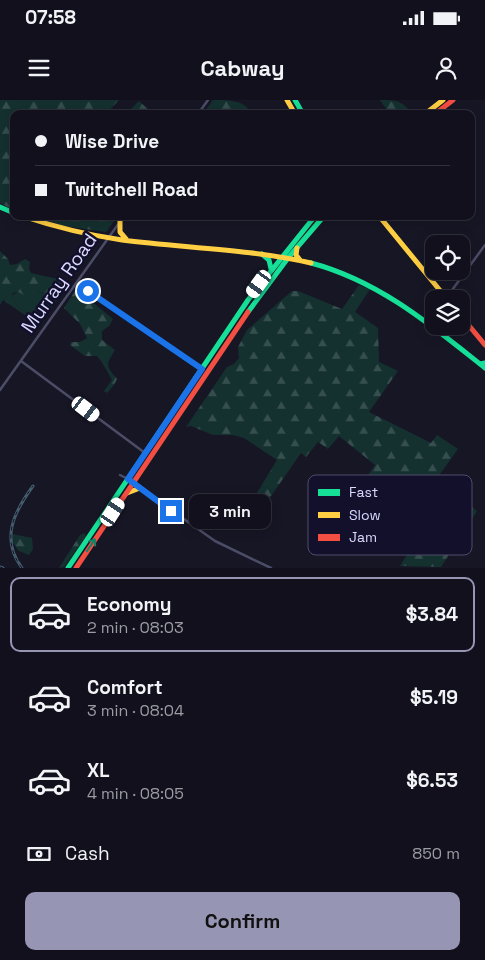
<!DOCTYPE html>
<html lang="en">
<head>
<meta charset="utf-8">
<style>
	:root { --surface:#11101c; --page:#1e1e29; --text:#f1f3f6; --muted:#9c9da3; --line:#30303b; --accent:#9695b3 }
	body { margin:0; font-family:"Space Grotesk",sans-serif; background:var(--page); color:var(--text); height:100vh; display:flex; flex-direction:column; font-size:19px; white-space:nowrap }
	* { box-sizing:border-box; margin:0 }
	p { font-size:16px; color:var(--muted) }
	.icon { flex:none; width:28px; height:28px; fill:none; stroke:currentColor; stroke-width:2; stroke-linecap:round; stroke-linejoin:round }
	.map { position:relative; height:468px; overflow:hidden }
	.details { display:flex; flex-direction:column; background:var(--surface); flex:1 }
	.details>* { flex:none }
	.hud { position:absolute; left:10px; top:10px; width:465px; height:110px; border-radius:10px; box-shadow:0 2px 12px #0003,0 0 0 1px var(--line); display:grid; align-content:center; height:110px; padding:0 25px; background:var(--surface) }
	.fabs { position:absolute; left:425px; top:135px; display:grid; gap:10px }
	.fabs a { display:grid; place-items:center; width:45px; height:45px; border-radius:10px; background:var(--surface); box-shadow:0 2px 12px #0003,0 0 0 1px var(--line); font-size:25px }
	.end { position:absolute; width:22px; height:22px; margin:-11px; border:6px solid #1a73e8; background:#fff; box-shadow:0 0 0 2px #fff }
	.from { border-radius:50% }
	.bubble { position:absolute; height:35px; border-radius:10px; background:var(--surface); box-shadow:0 2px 12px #0003,0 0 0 1px var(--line); font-size:16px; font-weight:600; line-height:35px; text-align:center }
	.car { position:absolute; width:15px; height:30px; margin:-15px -8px; border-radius:6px; box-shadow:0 0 4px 1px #0007; background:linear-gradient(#fff 24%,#345 0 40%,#fff 0 76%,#345 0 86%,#fff 0) }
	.hud b { display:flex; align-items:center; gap:18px; height:48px; font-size:19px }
	.hud b+b { border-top:1px solid var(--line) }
	.hud i { width:12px; height:12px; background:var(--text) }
	ul { padding:9px 0 0; list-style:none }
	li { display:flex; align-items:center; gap:15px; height:75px; margin:0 10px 8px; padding:0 15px; border:2px solid transparent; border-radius:10px }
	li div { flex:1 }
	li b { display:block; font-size:19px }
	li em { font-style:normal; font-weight:600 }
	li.active { border-color:var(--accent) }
	li>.icon { width:45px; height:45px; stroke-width:1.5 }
	.pay { display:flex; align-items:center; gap:12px; height:55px; padding:0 25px; font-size:19px }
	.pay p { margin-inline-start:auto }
	.action { display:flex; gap:10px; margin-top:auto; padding:10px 25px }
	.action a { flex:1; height:58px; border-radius:10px; background:var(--accent); color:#111; font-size:20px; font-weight:600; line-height:58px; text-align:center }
	.status { display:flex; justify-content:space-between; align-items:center; height:35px; padding:0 25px; background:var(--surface); direction:ltr }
	.status svg { height:14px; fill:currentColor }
	header { display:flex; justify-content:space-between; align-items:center; height:65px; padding:0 25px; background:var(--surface); font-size:22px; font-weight:600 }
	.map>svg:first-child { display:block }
	.green { fill:#14312f }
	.forest { fill:url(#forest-firs) }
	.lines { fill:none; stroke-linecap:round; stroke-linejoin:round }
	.street { stroke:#4b4c66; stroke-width:2.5 }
	.fast { stroke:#16e098; stroke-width:5 }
	.slow { stroke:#ffcf43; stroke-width:5 }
	.jam { stroke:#f24e42; stroke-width:5 }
	.rail-casing { stroke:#445d6c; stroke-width:3 }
	.rail { stroke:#12102b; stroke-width:1; stroke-dasharray:4; stroke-linecap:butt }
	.oneway { stroke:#148267 }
	.route { stroke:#1a73e8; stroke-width:6 }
	.labels { text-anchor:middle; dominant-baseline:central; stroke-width:5; stroke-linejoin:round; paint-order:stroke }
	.street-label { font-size:19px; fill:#dadaff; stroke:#12102b }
	.key { fill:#12102b; stroke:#4e4d6b; stroke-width:1 }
	.key-label { font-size:14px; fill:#dadaff }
</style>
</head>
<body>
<div class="status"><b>07:58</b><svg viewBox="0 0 49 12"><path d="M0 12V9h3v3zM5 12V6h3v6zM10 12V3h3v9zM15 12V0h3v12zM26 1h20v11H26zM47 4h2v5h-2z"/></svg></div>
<header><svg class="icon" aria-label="menu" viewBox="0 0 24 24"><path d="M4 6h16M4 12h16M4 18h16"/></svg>Cabway<svg class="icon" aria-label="person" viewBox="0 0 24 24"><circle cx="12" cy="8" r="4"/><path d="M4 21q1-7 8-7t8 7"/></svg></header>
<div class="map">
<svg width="485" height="468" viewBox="0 0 485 468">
	<defs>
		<pattern id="forest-firs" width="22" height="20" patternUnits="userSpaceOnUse" patternTransform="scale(1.25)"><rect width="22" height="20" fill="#14312f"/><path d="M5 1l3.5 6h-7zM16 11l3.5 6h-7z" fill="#364e4e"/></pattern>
	</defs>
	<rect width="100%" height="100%" fill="#171625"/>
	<path class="green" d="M64 190 41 223 18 207 12 195 18 192 22 194 38 191 49 197 56 191Z"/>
	<path class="forest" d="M0 0H119L106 14H14V106L10 108 0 103Z
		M213 0C225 0 245 0 249 11L247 14H203Z
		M380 0C393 0 401 0 409 10L404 14H390Z
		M139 1 151 12H155L157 14H126Z
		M34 116H118L106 132 64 126Z
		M0 151 8 159 10 165 17 164 25 159 30 162 29 169 31 173 66 181 71 184C67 191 64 188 57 191 53 193 50 196 47 198L43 193 38 191 28 197 18 192 13 193 12 195 18 207 36 220 35 222 3 200 0 205Z
		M359 185 370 189 355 212 378 228 379 262 398 271 369 312 431 343 437 335 458 349 435 381 477 411 441 467 400 466 433 413 387 374 347 430 337 421 375 365 339 336 328 349 318 342 306 357 301 353 253 422 244 414 277 360 244 338 233 335H213L191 326 186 327 227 267 234 264 239 258 238 247 247 230 292 191H298L342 209Z
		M78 189H81L89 195 91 201 113 219 109 226 102 231V240L115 250C106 265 105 265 117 279L114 285 107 293 104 291 112 280C107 271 104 264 97 256H85L70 245 71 242H80L87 238 80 224 64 208 75 191Z
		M84 433 86 436 64 467 59 468 80 435Z
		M12 434 32 438 33 449 29 455 19 451 10 439Z"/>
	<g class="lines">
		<path class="street" d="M198 14 208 0
			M77 182 201 268
			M447 197 485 145
			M430 224 434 218
			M21 261 145 353
			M0 290 124 116
			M120 375 128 379
			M140 388 215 441 271 468"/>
		<path class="fast" d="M295 0 303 14
			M0 107 14 113
			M262 154 269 160 271 169
			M311 163C379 181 431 225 485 268
			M248 212 288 158 324 116
			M480 264 485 263
			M68 468 248 200 315 116"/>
		<path class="slow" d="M287 0 295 14
			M425 14 443 0
			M22 116C55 127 88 135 122 140 185 148 249 149 311 163
			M379 116 447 199
			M120 121V132L126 139
			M297 148 296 155 300 160
			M127 393 140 388"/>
		<path class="jam" d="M435 14 453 0
			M461 216 485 245
			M76 468 248 212"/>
		<g class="rail-casing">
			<path id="rail" d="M0 467 3 468
				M22 468C0 439 14 412 33 386"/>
		</g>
		<use href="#rail" class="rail"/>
	</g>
	<defs><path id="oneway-shaft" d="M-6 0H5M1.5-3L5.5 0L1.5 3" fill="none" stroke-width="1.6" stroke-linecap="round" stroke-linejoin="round" transform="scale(1.25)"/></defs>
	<use class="oneway" href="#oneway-shaft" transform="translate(91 445) rotate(-56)"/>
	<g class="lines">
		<path class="route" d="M88 191 202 269 128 379 171 411"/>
	</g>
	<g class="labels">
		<g class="street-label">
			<text transform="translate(59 183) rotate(-55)">Murray Road</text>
		</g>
	</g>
	<rect x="308" y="375" width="164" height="80" rx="8" class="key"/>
	<rect x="318" y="389" width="22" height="7" fill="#16e098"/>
	<rect x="318" y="412" width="22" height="6" fill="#ffcf43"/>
	<rect x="318" y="434" width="22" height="7" fill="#f24e42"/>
	<g class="key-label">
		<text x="349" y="397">Fast</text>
		<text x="349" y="420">Slow</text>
		<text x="349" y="442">Jam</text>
	</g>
</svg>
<div class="fabs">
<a><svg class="icon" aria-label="locate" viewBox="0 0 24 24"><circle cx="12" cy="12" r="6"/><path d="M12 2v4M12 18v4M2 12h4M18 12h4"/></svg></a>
<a><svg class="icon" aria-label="layers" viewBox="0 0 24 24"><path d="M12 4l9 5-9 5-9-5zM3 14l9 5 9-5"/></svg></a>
</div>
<i class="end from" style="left:88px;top:191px"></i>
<i class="end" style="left:171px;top:411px"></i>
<div class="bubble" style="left:189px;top:394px;width:82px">3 min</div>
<i class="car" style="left:259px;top:184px;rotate:216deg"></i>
<i class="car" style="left:86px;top:309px;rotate:127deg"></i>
<i class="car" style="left:113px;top:412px;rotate:33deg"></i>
<div class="hud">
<b><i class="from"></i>Wise Drive</b>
<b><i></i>Twitchell Road</b>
</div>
</div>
<section class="details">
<ul>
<li class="active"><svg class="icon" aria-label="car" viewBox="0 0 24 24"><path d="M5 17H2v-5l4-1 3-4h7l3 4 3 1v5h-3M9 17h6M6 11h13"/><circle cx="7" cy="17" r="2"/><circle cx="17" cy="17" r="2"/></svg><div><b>Economy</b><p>2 min · 08:03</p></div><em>$3.84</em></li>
<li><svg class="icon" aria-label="car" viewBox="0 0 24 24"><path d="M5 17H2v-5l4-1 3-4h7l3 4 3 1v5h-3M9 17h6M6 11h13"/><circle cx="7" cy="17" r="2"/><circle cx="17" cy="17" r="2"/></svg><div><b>Comfort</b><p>3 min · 08:04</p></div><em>$5.19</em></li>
<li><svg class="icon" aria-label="car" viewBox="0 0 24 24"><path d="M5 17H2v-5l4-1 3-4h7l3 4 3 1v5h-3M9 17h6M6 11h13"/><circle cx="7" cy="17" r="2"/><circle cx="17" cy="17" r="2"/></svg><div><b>XL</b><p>4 min · 08:05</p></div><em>$6.53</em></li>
</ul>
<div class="pay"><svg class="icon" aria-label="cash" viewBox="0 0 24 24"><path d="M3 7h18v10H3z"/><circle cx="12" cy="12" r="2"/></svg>Cash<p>850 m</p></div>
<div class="action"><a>Confirm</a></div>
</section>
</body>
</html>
